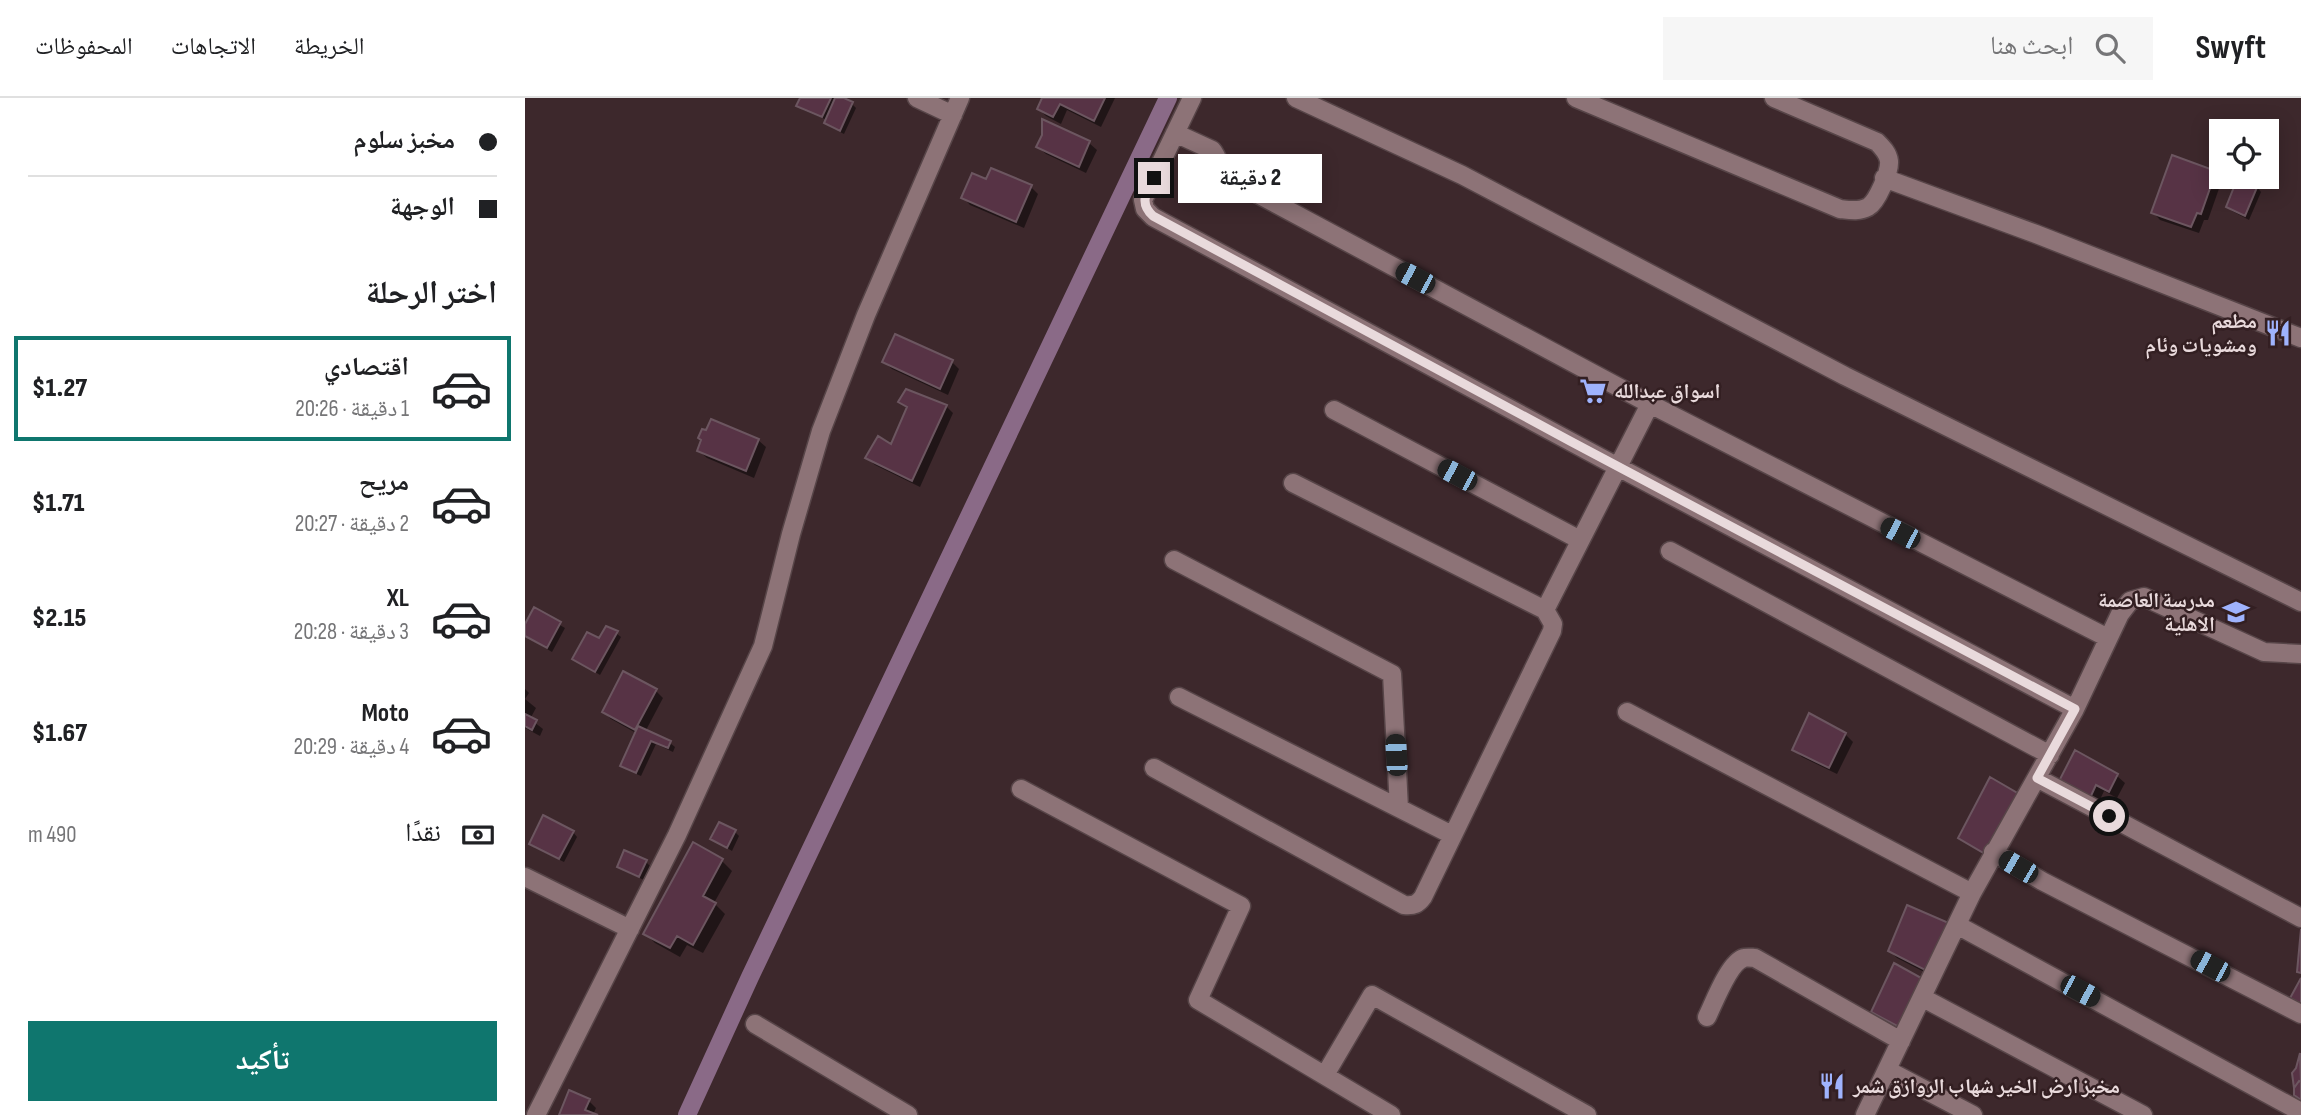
<!DOCTYPE html>
<html lang="ar">
<head>
<meta charset="utf-8">
<style>
	:root { --surface:#fff; --page:#f6f6f6; --text:#202124; --muted:#757577; --line:#e0e0e0; --accent:#0f766e }
	body { margin:0; font-family:"Sofia Sans Condensed","Noto Naskh Arabic",sans-serif; background:var(--page); color:var(--text); direction:rtl; height:100vh; display:flex; flex-direction:column; font-size:26px; white-space:nowrap }
	* { box-sizing:border-box; margin:0 }
	p { font-size:23px; color:var(--muted) }
	.icon { flex:none; width:38px; height:38px; fill:none; stroke:currentColor; stroke-width:2; stroke-linecap:round; stroke-linejoin:round }
	.map { position:relative; flex:1; overflow:hidden; direction:ltr }
	.details { display:flex; flex-direction:column; background:var(--surface); width:525px }
	.details>* { flex:none }
	.hud { display:grid; align-content:center; height:154px; padding:0 28px; background:var(--surface) }
	.controls { position:absolute; left:1684px; top:21px; display:grid; gap:14px }
	.controls a { display:grid; place-items:center; width:70px; height:70px; border-radius:0px; background:var(--surface); box-shadow:0 4px 18px #0003; font-size:35px }
	.end { position:absolute; width:32px; height:32px; margin:-16px; border:9px solid #e9dadc; background:#111; box-shadow:0 0 0 4px #111 }
	.from { border-radius:50% }
	.bubble { position:absolute; height:49px; border-radius:0px; background:var(--surface); box-shadow:0 4px 18px #0003; font-size:23px; font-weight:800; line-height:49px; text-align:center; direction:rtl }
	.car { position:absolute; width:21px; height:42px; margin:-21px -10px; border-radius:9px; box-shadow:0 0 5px 2px #0007; background:linear-gradient(#222 24%,#8ab4d8 0 40%,#222 0 76%,#8ab4d8 0 86%,#222 0) }
	.hud b { display:flex; align-items:center; gap:24px; height:66px; font-size:26px }
	.hud b+b { border-top:2px solid var(--line) }
	.hud i { width:18px; height:18px; background:var(--text) }
	ul { padding:0; list-style:none }
	li { display:flex; align-items:center; gap:21px; height:105px; margin:0 14px 10px; padding:0 14px; border:4px solid transparent; border-radius:0px }
	li div { flex:1 }
	li b { display:block; font-size:26px }
	li em { font-style:normal; font-weight:800 }
	li.selected { border-color:var(--accent) }
	li>.icon { width:63px; height:63px; stroke-width:1.5 }
	h2 { padding:0 28px; font-size:32px; line-height:84px }
	.pay { display:flex; align-items:center; gap:18px; height:77px; padding:0 28px; font-size:26px }
	.pay p { margin-inline-start:auto }
	.cta { display:flex; gap:14px; margin-top:auto; padding:14px 28px }
	.cta a { flex:1; height:80px; border-radius:0px; background:var(--accent); color:#fff; font-size:28px; font-weight:800; line-height:80px; text-align:center }
	header { display:flex; align-items:center; gap:42px; box-sizing:border-box; height:98px; padding:0 35px; background:var(--surface); border-bottom:2px solid var(--line) }
	header strong { font-size:33px }
	nav { display:flex; gap:38px; margin-inline-start:auto; font-size:24px }
	.search { width:490px; height:63px; background:var(--page); display:flex; align-items:center; gap:18px; box-sizing:border-box; padding:0 24px; border-radius:0px; color:var(--muted); font-size:26px }
	main { display:flex; flex:1; min-height:0 }
	.map>svg:first-child { display:block }
	.shadow { fill:#0007 }
	.lines { fill:none; stroke-linecap:round; stroke-linejoin:round }
	.canal { stroke:#8a6a87; stroke-width:18 }
	.building { fill:#573345; stroke:#6c5660; stroke-width:2 }
	.street-casing { stroke:#574548; stroke-width:21 }
	.street { stroke:#8d7377; stroke-width:18 }
	.route { stroke:#e9dadc; stroke-width:9 }
	.labels { text-anchor:middle; dominant-baseline:central; stroke-width:5; stroke-linejoin:round; paint-order:stroke }
	.poi-label { font-size:21px; font-weight:bold; fill:#e9dadc; stroke:#331f22; text-anchor:end }
</style>
</head>
<body>
<header>
<strong>Swyft</strong>
<div class="search"><svg class="icon" aria-label="search" viewBox="0 0 24 24"><circle cx="10" cy="10" r="6"/><path d="M15 15l6 6"/></svg>ابحث هنا</div>
<nav><a>الخريطة</a><a>الاتجاهات</a><a>المحفوظات</a></nav>
</header>
<main>
<div class="map">
<svg width="1776" height="1017" viewBox="0 0 1776 1017">
	<rect width="100%" height="100%" fill="#3d282c"/>
	<path class="shadow" d="M276 0H315L327 6 331 10 319 36 305 29 301 25 302 22 278 12 273 7Z
		M519 0H590L576 29 542 12 536 26 521 18 514 11Z
		M519 24 564 45 572 52 561 75 521 56 513 49 519 37Z
		M1690 75 1697 82 1683 122H1679L1674 135 1635 122 1628 114Z
		M462 83 506 89 513 96 499 130 445 107 438 99Z
		M1732 89 1736 94 1724 122 1707 113 1703 109Z
		M359 264H427L434 271 423 297 367 271Z
		M376 304 421 308 428 315 395 389 350 367 342 360 367 348 383 311Z
		M233 342 241 349 229 380 182 360 174 353Z
		M9 512 40 530 27 554 0 538V529Z
		M91 535 96 539 75 577 49 561 75 543Z
		M0 591 4 595 0 601 11 610 5 621 18 631 15 638 0 630Z
		M131 593 138 600 120 634 145 645 150 649 148 654 131 646 116 678 102 672 97 667 111 635 86 621 79 614Z
		M1320 636 1328 644 1312 676 1277 659 1269 652Z
		M1550 655 1592 678 1600 685 1592 700 1579 693 1572 708 1535 685Z
		M48 734 52 739 39 764 10 750 6 745Z
		M210 734 214 738 207 753 187 740Z
		M168 747 197 763 207 773 189 805 200 816 178 855 162 847 155 859 130 845 120 835Z
		M121 764 125 768 119 782 99 773 94 768Z
		M1425 828 1411 880 1372 860 1365 853Z
		M1397 882 1383 936 1355 921 1348 914Z
		M64 1003 71 1010 68 1017H36Z"/>
	<g class="lines">
		<path class="canal" d="M162 1017 225 879 643 0"/>
	</g>
	<path class="building" d="M275 0H306L297 19 271 8Z
		M310 0H319L328 4 315 33 299 25Z
		M517 0H580L569 23 535 6 528 19 512 11Z
		M517 21 565 43 554 69 511 49 517 37Z
		M1647 57 1691 73 1676 116 1672 115 1666 129 1626 115Z
		M466 70 507 87 491 124 436 100 447 75 461 81Z
		M1713 79 1733 87 1720 118 1701 109Z
		M370 236 428 262 415 291 357 264Z
		M381 291 422 307 387 383 340 360 353 338 366 346 382 309 373 304Z
		M186 321 234 341 221 373 172 353 176 342 173 340 177 331 181 332Z
		M9 509 36 524 22 550 0 538V526Z
		M81 528 93 533 70 574 47 561 62 534 74 540Z
		M98 573 132 591 110 632 77 614Z
		M1284 615 1321 635 1304 670 1267 652Z
		M0 616 12 622 7 632 0 628Z
		M113 628 146 643 143 650 126 643 111 675 95 668Z
		M1550 652 1593 676 1584 694 1571 687 1564 702 1533 685Z
		M1465 679 1494 696 1462 757 1433 740Z
		M18 717 49 733 34 761 4 746Z
		M194 724 211 732 202 750 185 741Z
		M168 744 198 761 178 798 191 805 168 847 152 838 145 850 118 836Z
		M99 752 122 762 114 779 92 769Z
		M1382 807 1426 826 1404 874 1363 853Z
		M1776 831V875L1772 874Z
		M1369 865 1398 881 1376 930 1346 914Z
		M1776 880V907L1764 902Z
		M1775 955 1776 984 1774 983 1769 990 1767 975 1771 970Z
		M1774 983 1776 984V1002L1769 997V990Z
		M44 992 65 1001 60 1012 73 1017H34Z"/>
	<g class="lines">
		<g class="street-casing">
			<path id="street" d="M392 0 428 17
				M667 0 618 102 620 111 628 119 1093 369 1550 611
				M771 0 937 77 1320 278 1776 504
				M1051 0 1315 111C1324 112 1334 114 1343 109 1352 104 1365 74 1364 63 1363 55 1357 49 1352 44L1249 0
				M650 35 687 52C694 60 694 71 701 79L1125 306 1583 540
				M1359 80 1511 136 1776 240
				M809 312 1055 442
				M768 385 1020 512 1125 306
				M1145 453 1525 657
				M649 462 867 576 874 710
				M654 599 927 737
				M1102 614 1447 795
				M629 670 879 807C889 808 893 806 898 799L1027 533 1028 526 1020 512
				M1512 680 1776 820
				M496 691 716 808 673 902 866 1017
				M1468 754 1517 783 1776 916
				M0 779 105 831
				M1432 827 1776 1014
				M1398 900 1618 1017
				M1182 919C1189 905 1204 864 1219 860 1221 859 1228 860 1230 860L1376 943
				M230 926 383 1017
				M1368 975 1448 1017
				M800 977 847 897 1062 1017
				M11 1017 152 737 238 548 266 436 296 333 341 217 435 0
				M1340 1017 1447 795 1550 611 1595 516 1605 503 1619 499 1739 554 1776 556"/>
		</g>
		<use href="#street" class="street"/>
	</g>
	<g class="lines">
		<path class="route" d="M629 80C621 95 614 105 628 118L1045 343 1550 611 1512 680 1584 718"/>
	</g>
	<defs>
		<g id="restaurant-bare" transform="scale(2.1)"><path d="M-5-6h1v4h1v-4h1v4h1v-4h1v5L-1.5 .5V6h-2V.5L-5-1ZM5-6V6H3V1.5H1.5Q1.5-4 5-6Z" fill="#9fb3fd" stroke="#331f22" stroke-width="2.5" paint-order="stroke"/></g>
		<g id="supermarket-bare" transform="scale(2.1)"><path d="M-6-5.5h2.5l.6 2H6L4.5 2H-2.5L-4.4-4H-6ZM-1.5 3.2a1.3 1.3 0 1 0 .1 0ZM3 3.2a1.3 1.3 0 1 0 .1 0Z" fill="#9fb3fd" stroke="#331f22" stroke-width="2.5" paint-order="stroke"/></g>
		<g id="school-bare" transform="scale(2.1)"><path d="M0-5L7-2L0 1L-7-2ZM-4 1L0 2.5L4 1V4Q0 6-4 4Z" fill="#9fb3fd" stroke="#331f22" stroke-width="2.5" paint-order="stroke"/></g>
	</defs>
	<g fill-rule="evenodd">
		<use href="#restaurant-bare" x="1753" y="235"/>
		<use href="#supermarket-bare" x="1068" y="293"/>
		<use href="#school-bare" x="1711" y="514"/>
		<use href="#restaurant-bare" x="1307" y="988"/>
	</g>
	<g class="labels">
		<g class="poi-label">
			<text x="1732" y="223">مطعم<tspan x="1732" dy="24">ومشويات وئام</tspan></text>
			<text x="1089" y="293" text-anchor="start">اسواق عبدالله</text>
			<text x="1690" y="502">مدرسة العاصمة<tspan x="1690" dy="24">الاهلية</tspan></text>
			<text x="1328" y="988" text-anchor="start">مخبز ارض الخير شهاب الروازق شمر</text>
		</g>
	</g>
</svg>
<div class="controls">
<a><svg class="icon" aria-label="locate" viewBox="0 0 24 24"><circle cx="12" cy="12" r="6"/><path d="M12 2v4M12 18v4M2 12h4M18 12h4"/></svg></a>
</div>
<i class="end from" style="left:1584px;top:718px"></i>
<i class="end" style="left:629px;top:80px"></i>
<div class="bubble" style="left:653px;top:56px;width:144px">2 دقيقة</div>
<i class="car" style="left:890px;top:180px;rotate:298deg"></i>
<i class="car" style="left:932px;top:377px;rotate:298deg"></i>
<i class="car" style="left:1375px;top:435px;rotate:297deg"></i>
<i class="car" style="left:871px;top:657px;rotate:357deg"></i>
<i class="car" style="left:1493px;top:769px;rotate:300deg"></i>
<i class="car" style="left:1685px;top:868px;rotate:298deg"></i>
<i class="car" style="left:1555px;top:893px;rotate:118deg"></i>
</div>
<section class="details">
<div class="hud">
<b><i class="from"></i>مخبز سلوم</b>
<b><i></i>الوجهة</b>
</div>
<h2>اختر الرحلة</h2>
<ul>
<li class="selected"><svg class="icon" aria-label="car" viewBox="0 0 24 24"><path d="M5 17H2v-5l4-1 3-4h7l3 4 3 1v5h-3M9 17h6M6 11h13"/><circle cx="7" cy="17" r="2"/><circle cx="17" cy="17" r="2"/></svg><div><b>اقتصادي</b><p>1 دقيقة · 20:26</p></div><em>$1.27</em></li>
<li><svg class="icon" aria-label="car" viewBox="0 0 24 24"><path d="M5 17H2v-5l4-1 3-4h7l3 4 3 1v5h-3M9 17h6M6 11h13"/><circle cx="7" cy="17" r="2"/><circle cx="17" cy="17" r="2"/></svg><div><b>مريح</b><p>2 دقيقة · 20:27</p></div><em>$1.71</em></li>
<li><svg class="icon" aria-label="car" viewBox="0 0 24 24"><path d="M5 17H2v-5l4-1 3-4h7l3 4 3 1v5h-3M9 17h6M6 11h13"/><circle cx="7" cy="17" r="2"/><circle cx="17" cy="17" r="2"/></svg><div><b>XL</b><p>3 دقيقة · 20:28</p></div><em>$2.15</em></li>
<li><svg class="icon" aria-label="car" viewBox="0 0 24 24"><path d="M5 17H2v-5l4-1 3-4h7l3 4 3 1v5h-3M9 17h6M6 11h13"/><circle cx="7" cy="17" r="2"/><circle cx="17" cy="17" r="2"/></svg><div><b>Moto</b><p>4 دقيقة · 20:29</p></div><em>$1.67</em></li>
</ul>
<div class="pay"><svg class="icon" aria-label="cash" viewBox="0 0 24 24"><path d="M3 7h18v10H3z"/><circle cx="12" cy="12" r="2"/></svg>نقدًا<p>490 m</p></div>
<div class="cta"><a>تأكيد</a></div>
</section>
</main>
</body>
</html>
